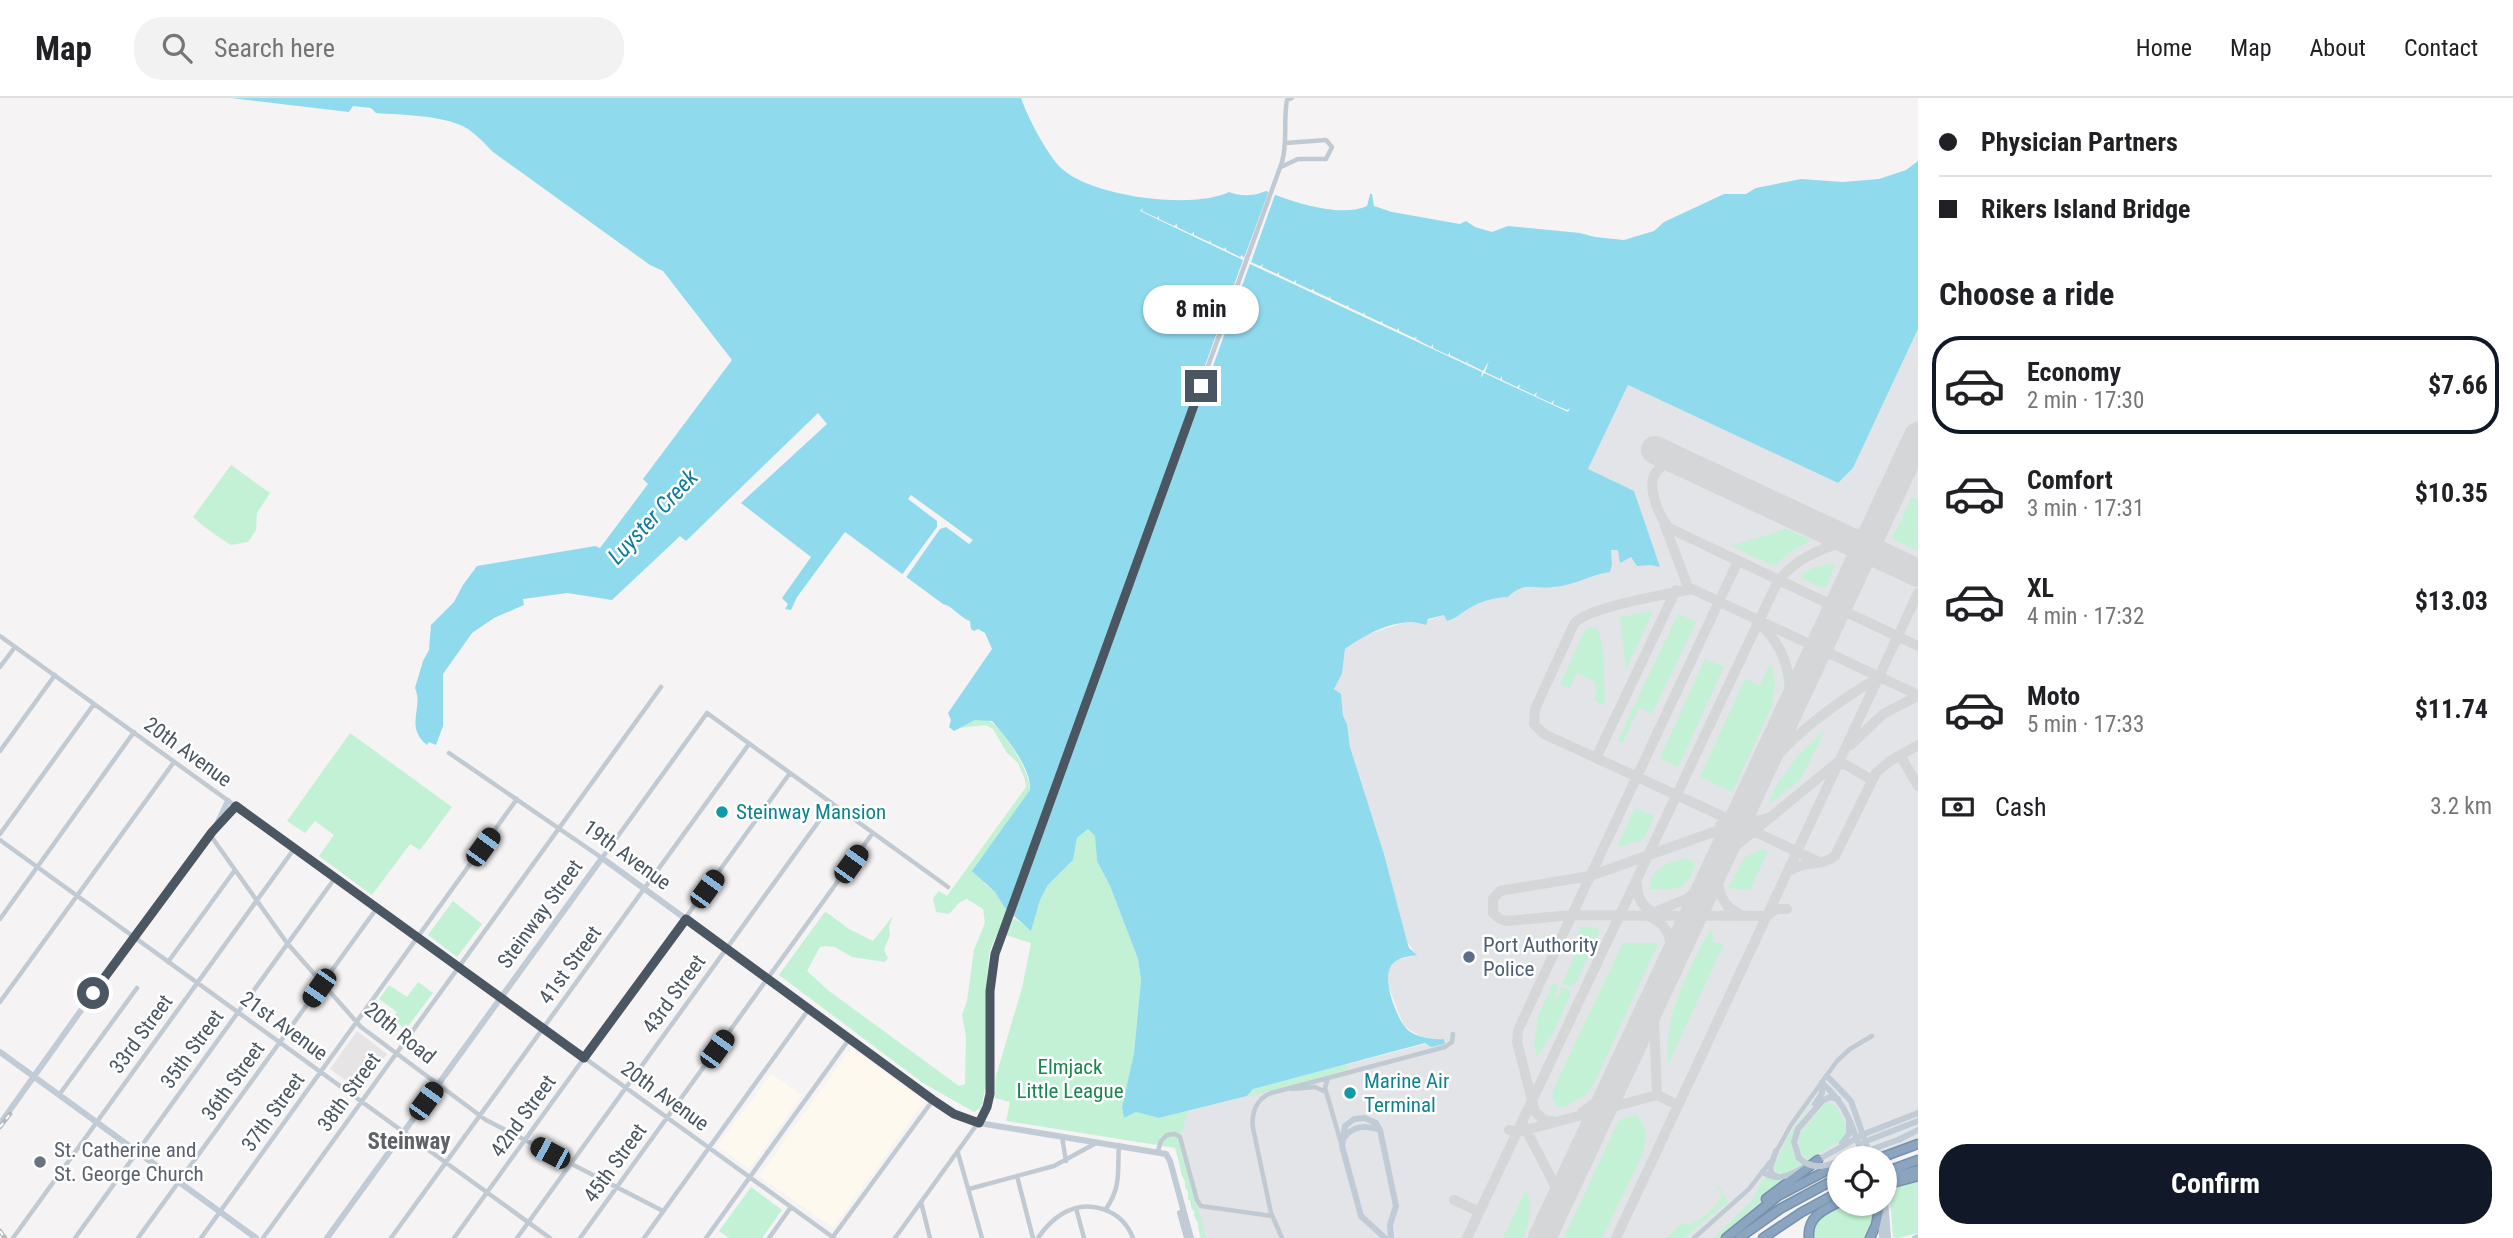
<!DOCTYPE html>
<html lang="en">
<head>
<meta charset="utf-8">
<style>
	:root { --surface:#fff; --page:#f2f2f2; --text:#202124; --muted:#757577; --line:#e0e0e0; --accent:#111827 }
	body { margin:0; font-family:"Roboto Condensed",sans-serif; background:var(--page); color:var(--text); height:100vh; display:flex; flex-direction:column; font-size:26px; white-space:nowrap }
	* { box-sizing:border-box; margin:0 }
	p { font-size:23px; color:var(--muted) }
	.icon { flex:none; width:38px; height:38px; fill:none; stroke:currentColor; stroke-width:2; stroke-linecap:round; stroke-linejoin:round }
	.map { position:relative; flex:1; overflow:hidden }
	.details { display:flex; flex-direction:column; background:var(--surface); width:595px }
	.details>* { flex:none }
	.hud { display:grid; align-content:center; height:154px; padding:0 21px; background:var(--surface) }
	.fabs { position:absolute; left:1827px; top:1048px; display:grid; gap:14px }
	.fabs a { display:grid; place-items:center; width:70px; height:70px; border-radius:50%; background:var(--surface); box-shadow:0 2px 5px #0004; font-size:35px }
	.end { position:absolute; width:32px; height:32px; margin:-16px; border:9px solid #4a5661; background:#fff; box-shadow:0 0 0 4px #fff }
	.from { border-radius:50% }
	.bubble { position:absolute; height:49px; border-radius:24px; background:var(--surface); box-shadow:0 2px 5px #0004; font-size:23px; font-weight:700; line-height:49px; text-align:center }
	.car { position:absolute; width:21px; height:42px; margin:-21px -10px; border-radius:9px; box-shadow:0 0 5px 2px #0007; background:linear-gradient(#222 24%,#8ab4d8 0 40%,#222 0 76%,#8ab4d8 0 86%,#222 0) }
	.hud b { display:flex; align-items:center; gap:24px; height:66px; font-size:26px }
	.hud b+b { border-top:2px solid var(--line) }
	.hud i { width:18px; height:18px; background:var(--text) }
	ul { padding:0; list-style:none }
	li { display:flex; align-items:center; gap:21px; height:98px; margin:0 14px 10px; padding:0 7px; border:4px solid transparent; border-radius:28px }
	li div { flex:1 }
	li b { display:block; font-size:26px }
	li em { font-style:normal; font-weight:700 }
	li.selected { border-color:var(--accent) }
	li>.icon { width:63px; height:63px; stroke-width:1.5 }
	h2 { padding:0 21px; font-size:32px; line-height:84px }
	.pay { display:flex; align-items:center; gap:18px; height:77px; padding:0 21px; font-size:26px }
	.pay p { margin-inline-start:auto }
	.button { display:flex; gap:14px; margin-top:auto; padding:14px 21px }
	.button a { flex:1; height:80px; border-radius:28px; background:var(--accent); color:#fff; font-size:28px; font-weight:700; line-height:80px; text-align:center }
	header { display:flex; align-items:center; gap:42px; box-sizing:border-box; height:98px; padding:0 35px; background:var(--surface); border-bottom:2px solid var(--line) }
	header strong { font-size:33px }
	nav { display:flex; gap:38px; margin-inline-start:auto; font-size:24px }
	.search { width:490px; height:63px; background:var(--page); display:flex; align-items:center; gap:18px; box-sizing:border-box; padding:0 24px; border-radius:28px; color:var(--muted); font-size:26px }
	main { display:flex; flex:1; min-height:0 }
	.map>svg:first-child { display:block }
	.commercial { fill:#fdf9ef }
	.education { fill:#e6e4e5 }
	.airport { fill:#e2e4e7 }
	.green { fill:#c3f1d5 }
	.water { fill:#90daee }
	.pier { fill:#f5f3f3 }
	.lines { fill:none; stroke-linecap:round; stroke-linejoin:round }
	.taxiway { stroke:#d5d6d8; stroke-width:10 }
	.runway { stroke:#d5d6d8; stroke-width:28 }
	.highway-casing { stroke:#7690ad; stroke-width:11 }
	.street { stroke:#c1cad2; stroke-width:4.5 }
	.secondary { stroke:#c1cbd6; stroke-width:6 }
	.highway { stroke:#8ba5c1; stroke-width:8 }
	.rail-casing { stroke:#b5b8bd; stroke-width:4.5 }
	.rail { stroke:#fff; stroke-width:2; stroke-dasharray:5; stroke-linecap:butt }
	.secondary-bridge { stroke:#c1cbd6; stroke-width:6 }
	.route { stroke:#4a5661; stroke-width:9 }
	.culture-dot { fill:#0f9aa8; stroke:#fff; stroke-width:2.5 }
	.service-dot { fill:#5c6f8a; stroke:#fff; stroke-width:2.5 }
	.worship-dot { fill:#6b7280; stroke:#fff; stroke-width:2.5 }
	.labels { text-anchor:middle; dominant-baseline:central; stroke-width:5; stroke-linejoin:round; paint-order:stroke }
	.street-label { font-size:21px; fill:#4a5661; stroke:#fff }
	.culture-label { font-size:21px; fill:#0d838f; stroke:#fff; text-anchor:start }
	.service-label { font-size:21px; fill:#4e5e75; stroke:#fff; text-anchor:start }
	.park-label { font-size:21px; fill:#17864f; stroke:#fff }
	.worship-label { font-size:21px; fill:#5b616d; stroke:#fff; text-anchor:start }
	.water-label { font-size:23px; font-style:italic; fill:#0c7c9b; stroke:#fff }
	.neighbourhood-label { font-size:23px; font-weight:bold; fill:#5f6368; stroke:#fff }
</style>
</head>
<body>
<header>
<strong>Map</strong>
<div class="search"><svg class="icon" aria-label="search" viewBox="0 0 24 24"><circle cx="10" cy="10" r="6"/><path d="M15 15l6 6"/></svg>Search here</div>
<nav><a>Home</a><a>Map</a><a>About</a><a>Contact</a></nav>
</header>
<main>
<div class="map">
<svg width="1918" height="1140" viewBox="0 0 1918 1140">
	<rect width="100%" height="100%" fill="#f5f3f3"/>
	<path class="commercial" d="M851 950 925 1003 833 1130 759 1078Z
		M771 976 802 997 749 1071 717 1048Z"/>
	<path class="education" d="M357 933 387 956 360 993 330 971Z"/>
	<path class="airport" d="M1918 231V1046L1873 1060H1839V1074L1781 1105 1732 1140H1201L1198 1125 1194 1117 1195 1114 1192 1111 1190 1102 1188 1101V1094L1185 1089V1083L1175 1051 1176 1050 1171 1017 1247 998 1253 991 1444 941 1434 942 1420 938 1404 928 1387 885 1389 871 1395 863 1416 857 1407 843 1384 756 1350 649 1347 626 1343 619 1341 597 1334 591 1342 576 1345 551 1366 537 1403 525H1420L1444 517 1454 521 1470 509 1496 499H1508L1516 491 1531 487 1554 490 1609 474 1612 466 1611 452H1618L1627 460 1632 459 1645 467H1651L1588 371 1628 287 1838 385 1853 370Z"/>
	<path class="green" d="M231 367 270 395 257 415 256 432 248 444 231 447C217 438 205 430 193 419Z
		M1912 399 1918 402V453L1892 441Z
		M1784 430 1811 442 1789 455 1774 468 1731 448 1783 432Z
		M1835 465 1827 488 1822 490 1801 480 1802 476 1813 470Z
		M1653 513 1626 571 1620 519Z
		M1678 516 1696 524 1652 616 1639 610 1623 644 1618 642Z
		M1596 529C1606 545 1604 587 1605 608L1594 602 1596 597 1595 584 1577 575 1569 591 1560 586 1584 534 1588 530Z
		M1705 561 1724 569 1678 669 1660 660Z
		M1769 568H1772L1775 587 1772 608 1732 694 1700 679 1745 581 1760 587Z
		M986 621C1002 627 1031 676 1030 692L984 785 995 794 1008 813C1003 827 991 844 989 858 983 907 993 964 981 1010L974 1014 923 985 779 877 824 815 826 814 849 831 873 843 893 818 889 829 890 837 884 852 888 860 885 864 852 859 835 849 824 848 820 849 807 873 829 893 959 988 965 986 966 938 962 917 967 903 974 852 985 825 983 811 967 801 959 805 949 816 936 814 933 800 939 793 947 798 1026 689 1025 682 1018 665 1007 655 993 631 986 627 959 630 975 622Z
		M1825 632 1801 681 1767 708 1780 680 1782 681 1798 657Z
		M350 635 452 709 420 752 410 746 372 797 319 758 334 737 315 723 305 735 287 723Z
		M1635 710 1654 718V720L1643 742 1617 749Z
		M1088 731 1095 738 1097 763 1110 788 1138 861 1141 882 1134 955 1122 1009 1124 1020 1136 1014 1159 1020 1188 1013 1180 1039 1206 1140 1200 1139 1198 1125 1194 1117 1195 1114 1192 1111 1190 1102 1188 1101V1094L1185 1089V1083L1182 1078 1176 1050 1006 1023 1010 1004 995 1000 996 978 1022 890 1031 845 1006 837 1014 820 1031 832 1040 802 1048 787 1073 762 1077 740Z
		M1761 751 1768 753 1750 792 1728 790 1745 759Z
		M1687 760 1695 765V768C1685 795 1676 791 1650 791 1650 768 1668 765 1687 760Z
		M453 803 482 826 457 859 428 837Z
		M1580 829 1596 830 1600 832 1576 885 1570 889 1562 885 1578 851V835Z
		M1709 833H1712L1714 845H1721L1723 848 1668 966C1663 917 1688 875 1709 833Z
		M1623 845H1656L1657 848 1596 981 1587 996 1563 1010 1555 1006 1552 1000 1553 992Z
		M418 884 433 895 406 931 392 921 397 914 379 901 389 887 407 899Z
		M1553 885 1559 887 1549 910 1556 898 1560 897 1561 888 1569 892 1570 898 1550 941 1548 940 1537 959 1534 943 1538 924 1536 923Z
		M1346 966 1348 972 1247 999 1253 991Z
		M1829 1004C1839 1007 1843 1022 1848 1032L1845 1040 1808 1062 1799 1053V1037L1824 1006Z
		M1811 1005H1813C1800 1024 1778 1046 1802 1066L1786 1075H1777L1774 1069 1789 1037Z
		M1637 1016 1646 1032 1644 1053 1602 1140H1564L1619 1022Z
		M1766 1079 1773 1082H1785L1719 1140H1714L1754 1100 1760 1085Z
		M1918 1081V1135L1898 1140 1893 1139 1891 1113 1887 1090Z
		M1716 1087H1718L1728 1104 1683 1140H1666L1684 1124 1686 1127C1698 1127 1718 1108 1722 1097Z
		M751 1089 782 1112 762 1140H729L719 1133Z
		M1526 1092C1534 1109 1529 1124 1523 1140H1503Z
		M1845 1106H1874L1872 1125 1865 1140H1814C1810 1120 1829 1112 1845 1106Z"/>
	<path class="water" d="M231 0H1021C1028 20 1044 50 1058 67 1086 99 1193 112 1229 94 1242 99 1254 98 1266 93 1291 104 1341 120 1367 108L1370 96H1372L1374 108 1392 114 1460 126 1466 123 1475 129 1492 134 1508 128 1580 135 1595 139 1624 142 1654 133 1664 124 1724 96H1746L1756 90 1801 81 1843 84 1879 81 1906 72 1918 63V231L1853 370 1838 385 1628 287 1588 371 1634 393 1660 469 1651 467 1637 468 1631 459 1620 465 1618 452H1611L1612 466 1610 474C1591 477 1574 487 1555 489 1535 492 1525 482 1508 499 1494 499 1479 504 1468 511 1460 516 1455 521 1447 523L1444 517 1428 521 1426 527C1400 517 1366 536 1345 551L1342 576 1334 591 1341 596 1343 618 1347 626 1350 649 1384 756 1407 843 1409 850 1417 857C1411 858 1402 859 1396 863 1378 874 1395 914 1404 928 1412 939 1432 942 1444 941L1445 946 1431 949 1425 945 1253 991 1247 998 1159 1020 1136 1014 1124 1020 1122 1009 1134 955 1141 882 1138 861 1110 788 1097 763 1095 738 1088 731 1077 740 1073 762 1048 787 1040 802 1031 833 1005 810 995 794 972 773 1030 692C1032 671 1006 639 992 623L975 622 954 633 949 629 951 622 948 615 992 551 985 535 978 531 974 533 971 531 970 523C960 520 953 508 943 506L845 434 797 499 791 512 785 511 788 506 782 500 811 459 741 405 827 326 818 315 686 443 680 438 612 502 567 495 523 501 524 507 494 520 472 535 443 576V628L436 647 429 644 427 647C404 628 424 610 415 590L423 563 429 552 431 527 454 504 463 487 477 468 595 448 600 450 648 386 643 381 732 262 663 173 650 167 493 54C483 44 472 31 458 26 433 17 403 17 376 15L371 10 353 8 349 14Z"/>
	<path class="pier" d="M1270 90 1276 94 1251 164 1260 168 1263 166 1262 169 1277 176 1279 174V177L1294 184 1296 182V185L1311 192 1314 191V193L1329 200 1330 198 1331 201 1346 208 1349 207 1348 209 1363 216 1364 214 1365 217 1380 224 1383 223 1382 225 1397 232 1399 230V233L1414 240 1417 239 1416 241 1431 249 1433 246V250L1448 257 1450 254V257L1466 265 1468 262 1467 265 1483 273 1489 263 1485 274 1500 281 1502 278V282L1517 289 1520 286 1519 290 1534 297 1537 294 1536 298 1551 305 1554 302 1553 306 1567 312 1570 310 1568 314 1484 275 1481 280 1482 274 1250 166 1012 822 1007 817 1243 162 1140 113 1143 110 1142 113 1157 120 1159 118V121L1174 128 1177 126V129L1191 136 1194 134V137L1209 144 1210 142 1211 145 1224 151 1226 149V152L1240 159 1242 157 1244 160Z
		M911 397 973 442 969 446 946 429 940 431 905 481 901 478 937 429V423L908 401Z"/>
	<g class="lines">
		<path class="taxiway" d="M1672 360C1666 365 1658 369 1655 376 1647 390 1659 418 1669 430L1918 548
			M1665 428 1688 489 1918 597
			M1692 491C1669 496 1586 509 1574 526L1535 611 1534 626 1544 636 1737 725 1762 722 1773 718
			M1831 525 1838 517 1848 516
			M1760 526C1787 551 1795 584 1786 619
			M1813 562 1820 557 1831 556
			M1851 647 1883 616 1918 598
			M1900 657 1918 688
			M1596 660 1676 492
			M1757 682C1790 638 1832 607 1879 579
			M1744 711 1736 722 1725 730 1590 778 1500 793 1493 801V815L1500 821 1506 823 1572 817 1767 818 1776 811H1787
			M1720 727 1727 746
			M1749 731 1817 763
			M1789 773C1804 762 1821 769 1835 758L1876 675 1890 663 1918 647
			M1637 786C1637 801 1644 811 1657 816
			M1655 814 1688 800 1713 776
			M1739 816C1718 806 1716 785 1718 764L1726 756 1839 663 1872 682
			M1650 819C1669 827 1670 841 1674 859
			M1657 997 1654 921 1662 885
			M1582 1014 1602 1000 1617 979
			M1556 1024 1544 1022 1535 1014 1517 944 1518 932 1738 463
			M1523 1026 1561 1099
			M1509 1032 1516 1034 1526 1032 1657 997 1678 1007
			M1454 1102 1478 1113
			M1467 1140 1775 489C1791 461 1818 453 1847 442
			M1545 1140 1546 1132
			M1616 1140 1918 495"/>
		<path class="runway" d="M1655 352 1918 475
			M1542 1140 1918 338"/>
		<g class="highway-casing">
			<path id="highway" d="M1850 1060 1857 1057
				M1880 1060 1918 1046
				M1885 1074 1918 1062
				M1885 1081 1918 1072
				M1885 1087 1918 1078
				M1766 1101 1818 1062
				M1726 1140 1778 1098 1839 1066
				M1739 1140 1780 1111 1839 1079
				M1763 1140 1802 1114 1839 1094
				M1809 1140C1807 1119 1823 1112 1839 1104
				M1870 1140 1876 1127 1880 1108"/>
		</g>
		<path class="street" d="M1281 69 1298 61H1326L1332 49 1326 42 1286 45
			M0 538 834 1140
			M0 569 15 549
			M0 653 55 577
			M449 655 602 760 707 615 948 789
			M0 736 94 606
			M211 738 287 845 361 929 486 1022 663 1113
			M0 742 550 1140
			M0 821 134 634
			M168 864 235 772
			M0 904 174 664
			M1328 980 1325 990 1342 1048
			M1292 991 1315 989 1326 994
			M59 997 137 890
			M1062 1039 1066 1063
			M1158 1053 1161 1043 1167 1037 1175 1036 1180 1039 1197 1102 1201 1108 1272 1118
			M1776 1054 1791 1027 1837 963 1850 951 1872 938
			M958 1055 982 1140
			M1017 1078 1033 1140
			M969 1091 1054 1068 1098 1044
			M921 1104 930 1140
			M1076 1110 1084 1140
			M1106 1111C1122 1087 1117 1074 1119 1047
			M13 1140 294 751
			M75 1140 335 780
			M138 1140 377 810
			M201 1140 517 701
			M263 1140 661 589
			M391 1140 749 646
			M454 1140 790 675
			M517 1140 832 705
			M580 1140 872 736
			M644 1140 809 911
			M706 1140 850 940
			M769 1140 791 1109
			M832 1140 933 1002
			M895 1140 983 1018C993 996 990 972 989 948 989 917 989 887 995 856L1282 64C1288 44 1283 23 1287 2L1292 0
			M1038 1140C1044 1131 1052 1122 1062 1116 1088 1100 1122 1111 1133 1140
			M1282 1140 1271 1115 1253 1030C1251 1015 1256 1001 1271 995L1445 949 1452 944 1453 936
			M1694 1140 1749 1091 1770 1064"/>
		<path class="secondary" d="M217 726 228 703
			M0 954 256 1140
			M1827 978 1851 1003 1871 1060
			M1822 985C1846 1005 1854 1031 1863 1060
			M1815 1006 1822 995V985
			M0 1026 134 838 213 734 236 708
			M1343 1041C1353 1027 1365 1027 1380 1032
			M1900 1041 1918 1032
			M1864 1044 1918 1023
			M1842 1045 1849 1036V1023
			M1799 1060 1794 1044 1798 1031 1822 1003 1830 999 1838 1001
			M1816 1063 1864 1036 1918 1015
			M1763 1074C1778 1084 1789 1077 1803 1070
			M1776 1078 1772 1076 1770 1070 1776 1053
			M1885 1100 1888 1140
			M1180 1115 1187 1140
			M1881 1115 1882 1140
			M327 1140 602 760 954 1016 979 1025 1166 1056 1170 1063 1191 1140
			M1385 1140 1361 1118 1342 1048 1345 1028 1354 1021 1365 1020 1376 1025 1380 1032 1396 1108 1390 1127 1391 1140
			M1915 1140 1918 1139"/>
		<use href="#highway" class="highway"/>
		<g class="rail-casing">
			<path id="rail" d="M0 1029 10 1016
				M0 1133 5 1140"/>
		</g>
		<use href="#rail" class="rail"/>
		<path class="secondary-bridge" d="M1857 1057 1900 1041
			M1799 1060C1812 1072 1824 1069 1839 1063"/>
	</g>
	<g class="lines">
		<path class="route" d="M93 895 212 734 236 708 584 960 686 821 933 1002 954 1016 979 1025 987 1009 990 996V893L995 856 1201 288"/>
	</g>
	<g class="culture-dot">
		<circle cx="722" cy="714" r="7"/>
		<circle cx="1350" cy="995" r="7"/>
	</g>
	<circle class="service-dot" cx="1469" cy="859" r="7"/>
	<circle class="worship-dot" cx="40" cy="1064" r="7"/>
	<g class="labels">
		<g class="street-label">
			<text transform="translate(188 654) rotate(36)">20th Avenue</text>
			<text transform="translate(627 757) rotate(36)">19th Avenue</text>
			<text transform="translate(540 816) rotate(-54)">Steinway Street</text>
			<text transform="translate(570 867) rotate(-54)">41st Street</text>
			<text transform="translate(674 896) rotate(-54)">43rd Street</text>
			<text transform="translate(284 928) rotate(36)">21st Avenue</text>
			<text transform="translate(400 935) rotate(39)">20th Road</text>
			<text transform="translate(141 936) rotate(-54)">33rd Street</text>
			<text transform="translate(192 951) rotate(-54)">35th Street</text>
			<text transform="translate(233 983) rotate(-54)">36th Street</text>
			<text transform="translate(349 994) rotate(-54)">38th Street</text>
			<text transform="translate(665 998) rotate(36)">20th Avenue</text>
			<text transform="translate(273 1014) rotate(-54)">37th Street</text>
			<text transform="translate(523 1018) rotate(-54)">42nd Street</text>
			<text transform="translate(615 1065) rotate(-54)">45th Street</text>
		</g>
		<g class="culture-label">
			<text x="736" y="714">Steinway Mansion</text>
			<text x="1364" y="983">Marine Air<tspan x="1364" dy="24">Terminal</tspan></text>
		</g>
		<g class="service-label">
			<text x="1483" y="847">Port Authority<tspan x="1483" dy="24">Police</tspan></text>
		</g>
		<g class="park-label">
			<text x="1070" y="969">Elmjack<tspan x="1070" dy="24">Little League</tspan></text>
		</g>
		<g class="worship-label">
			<text x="54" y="1052">St. Catherine and<tspan x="54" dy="24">St. George Church</tspan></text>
		</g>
		<g class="water-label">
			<text transform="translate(653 419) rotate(-47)">Luyster Creek</text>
		</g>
		<g class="neighbourhood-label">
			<text x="409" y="1043">Steinway</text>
		</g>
	</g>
</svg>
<div class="fabs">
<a><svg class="icon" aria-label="locate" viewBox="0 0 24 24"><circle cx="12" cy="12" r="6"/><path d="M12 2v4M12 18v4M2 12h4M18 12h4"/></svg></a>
</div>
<i class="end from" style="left:93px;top:895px"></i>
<i class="end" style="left:1201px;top:288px"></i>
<div class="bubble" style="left:1143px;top:187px;width:116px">8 min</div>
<i class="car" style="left:483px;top:749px;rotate:36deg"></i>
<i class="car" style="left:851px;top:766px;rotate:36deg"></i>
<i class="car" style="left:707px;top:791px;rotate:36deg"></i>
<i class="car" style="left:319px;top:890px;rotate:215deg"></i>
<i class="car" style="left:717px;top:951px;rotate:36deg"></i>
<i class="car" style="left:426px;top:1003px;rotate:36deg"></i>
<i class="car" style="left:550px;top:1055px;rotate:298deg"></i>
</div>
<section class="details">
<div class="hud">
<b><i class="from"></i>Physician Partners</b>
<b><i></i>Rikers Island Bridge</b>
</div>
<h2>Choose a ride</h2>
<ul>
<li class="selected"><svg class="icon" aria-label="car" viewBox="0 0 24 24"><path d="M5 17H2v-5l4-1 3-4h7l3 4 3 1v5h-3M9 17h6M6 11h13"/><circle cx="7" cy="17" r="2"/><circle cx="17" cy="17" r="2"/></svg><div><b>Economy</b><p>2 min · 17:30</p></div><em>$7.66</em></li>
<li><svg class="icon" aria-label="car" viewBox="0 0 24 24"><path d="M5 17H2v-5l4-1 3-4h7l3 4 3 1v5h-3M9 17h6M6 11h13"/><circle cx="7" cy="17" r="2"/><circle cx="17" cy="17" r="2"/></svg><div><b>Comfort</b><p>3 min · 17:31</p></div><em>$10.35</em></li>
<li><svg class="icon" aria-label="car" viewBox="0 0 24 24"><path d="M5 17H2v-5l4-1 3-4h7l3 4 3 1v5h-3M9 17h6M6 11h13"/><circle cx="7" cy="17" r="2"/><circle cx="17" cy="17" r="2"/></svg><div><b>XL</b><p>4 min · 17:32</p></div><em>$13.03</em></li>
<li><svg class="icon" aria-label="car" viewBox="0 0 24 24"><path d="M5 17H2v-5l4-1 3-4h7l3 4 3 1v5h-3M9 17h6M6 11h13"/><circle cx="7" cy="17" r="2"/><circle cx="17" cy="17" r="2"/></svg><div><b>Moto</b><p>5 min · 17:33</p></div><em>$11.74</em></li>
</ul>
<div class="pay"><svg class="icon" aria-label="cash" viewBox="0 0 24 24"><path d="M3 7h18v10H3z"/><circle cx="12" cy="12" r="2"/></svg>Cash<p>3.2 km</p></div>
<div class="button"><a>Confirm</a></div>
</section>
</main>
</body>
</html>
